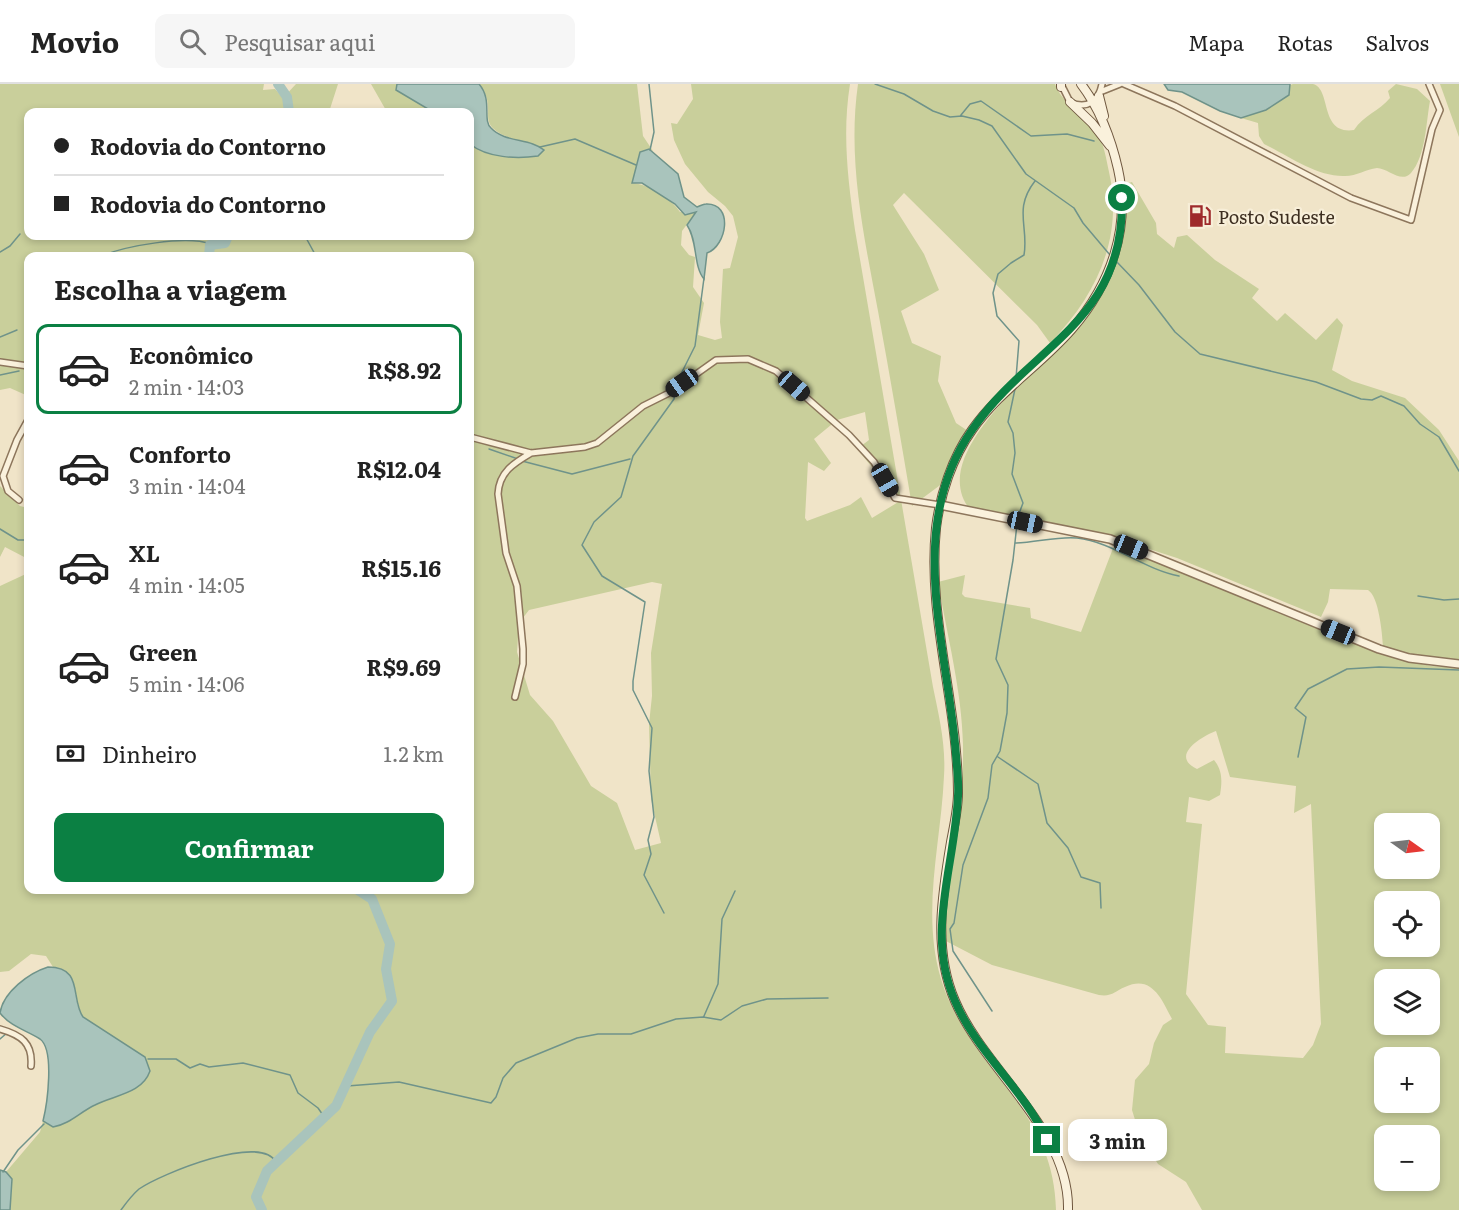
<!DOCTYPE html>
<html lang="pt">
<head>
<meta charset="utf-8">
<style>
	:root { --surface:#fff; --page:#f6f6f6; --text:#222; --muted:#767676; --line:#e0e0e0; --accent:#0b8043 }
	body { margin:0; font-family:Literata,serif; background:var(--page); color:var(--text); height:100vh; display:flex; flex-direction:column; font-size:22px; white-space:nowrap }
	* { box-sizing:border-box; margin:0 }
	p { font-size:20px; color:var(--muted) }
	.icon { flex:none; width:33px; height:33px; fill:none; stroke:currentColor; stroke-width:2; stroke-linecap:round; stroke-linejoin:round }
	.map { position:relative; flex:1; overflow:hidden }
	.drawer { position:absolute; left:24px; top:168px; width:450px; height:642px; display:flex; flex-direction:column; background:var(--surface); border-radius:12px; box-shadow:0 3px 9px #0003 }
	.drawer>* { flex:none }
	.banner { position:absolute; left:24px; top:24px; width:450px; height:132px; border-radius:12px; box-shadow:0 3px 9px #0003; display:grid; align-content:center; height:132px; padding:0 30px; background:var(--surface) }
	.needle { width:39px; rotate:104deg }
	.buttons { position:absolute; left:1374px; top:729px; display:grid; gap:12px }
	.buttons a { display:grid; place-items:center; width:66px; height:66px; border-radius:12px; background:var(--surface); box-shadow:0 3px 9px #0003; font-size:30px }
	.end { position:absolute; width:27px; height:27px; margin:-14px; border:8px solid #0b8043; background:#fff; box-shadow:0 0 0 3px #fff }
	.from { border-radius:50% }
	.bubble { position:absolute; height:42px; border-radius:12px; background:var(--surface); box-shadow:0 3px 9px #0003; font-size:20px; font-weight:700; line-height:42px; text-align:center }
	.car { position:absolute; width:18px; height:36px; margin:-18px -9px; border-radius:8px; box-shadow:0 0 4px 2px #0007; background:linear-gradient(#222 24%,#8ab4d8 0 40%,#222 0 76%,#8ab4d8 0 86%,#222 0) }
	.banner b { display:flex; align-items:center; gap:21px; height:57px; font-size:22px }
	.banner b+b { border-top:2px solid var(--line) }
	.banner i { width:15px; height:15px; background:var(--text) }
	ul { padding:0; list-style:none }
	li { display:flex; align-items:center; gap:18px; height:90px; margin:0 12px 9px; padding:0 18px; border:3px solid transparent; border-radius:12px }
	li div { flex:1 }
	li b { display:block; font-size:22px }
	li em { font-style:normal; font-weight:700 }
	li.on { border-color:var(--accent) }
	li>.icon { width:54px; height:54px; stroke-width:1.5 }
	h2 { padding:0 30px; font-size:27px; line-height:72px }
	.pay { display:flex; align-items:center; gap:15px; height:66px; padding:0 30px; font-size:22px }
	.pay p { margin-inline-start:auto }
	.button { display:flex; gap:12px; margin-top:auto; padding:12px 30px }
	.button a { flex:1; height:69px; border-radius:12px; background:var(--accent); color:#fff; font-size:24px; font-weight:700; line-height:69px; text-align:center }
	header { display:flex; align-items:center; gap:36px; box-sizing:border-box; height:84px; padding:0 30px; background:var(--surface); border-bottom:2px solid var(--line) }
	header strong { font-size:28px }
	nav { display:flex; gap:33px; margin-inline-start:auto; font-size:21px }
	.search { width:420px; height:54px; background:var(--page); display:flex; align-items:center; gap:15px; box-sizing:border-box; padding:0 21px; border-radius:12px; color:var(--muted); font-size:22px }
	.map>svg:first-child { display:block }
	.green { fill:#c9cf9b; fill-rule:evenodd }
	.water { fill:#a9c4bc; stroke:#6f938a; stroke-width:1.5 }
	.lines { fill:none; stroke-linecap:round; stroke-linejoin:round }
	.stream { stroke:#6f938a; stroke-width:1.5 }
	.river { stroke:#a9c4bc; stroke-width:10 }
	.minor-casing { stroke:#8d765c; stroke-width:8 }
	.tertiary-casing { stroke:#8d765c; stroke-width:10 }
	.secondary-casing { stroke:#6f573f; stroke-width:10 }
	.minor { stroke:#faf1dc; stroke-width:5 }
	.tertiary { stroke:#faf1dc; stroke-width:7 }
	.secondary { stroke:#faf1dc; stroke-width:8 }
	.route { stroke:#0b8043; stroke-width:8 }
	.labels { text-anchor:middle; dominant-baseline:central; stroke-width:4.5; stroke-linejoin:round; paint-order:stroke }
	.poi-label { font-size:18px; fill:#3d2e20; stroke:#f7eed8; text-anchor:start }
</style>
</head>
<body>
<header>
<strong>Movio</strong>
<div class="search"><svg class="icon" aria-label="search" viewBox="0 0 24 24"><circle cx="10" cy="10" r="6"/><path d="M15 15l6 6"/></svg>Pesquisar aqui</div>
<nav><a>Mapa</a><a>Rotas</a><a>Salvos</a></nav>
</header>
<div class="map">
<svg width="1459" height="1126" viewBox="0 0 1459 1126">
	<rect width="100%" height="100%" fill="#f0e4c8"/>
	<path class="green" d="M0 0H264L263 6 275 5 283 14 296 0H338L329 28H28V152H470V60L486 69 516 73 519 57C467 41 502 28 479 0H637L643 52 653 67 649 65 638 76 632 99C648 100 671 114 680 128L697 127 682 147 681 161 689 171 695 173 693 203 704 219 698 251 715 256 722 254 720 238 723 185 730 184 738 153 733 132 725 122 708 108 685 80 674 56 671 39 677 40 693 15 691 0H850C842 50 848 96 855 146L933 603C939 632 946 661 944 692 941 760 921 828 941 895 969 987 1054 1022 1056 1126H10L12 1095 6 1088 40 1048 43 1037 53 1043C69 1040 80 1029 94 1021 113 1011 134 1010 148 993L142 971 83 933C72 916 82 886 53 883L46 872 31 870 9 887 0 888V502L28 489V806H470V172H28V312L10 304 0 306ZM865 328 869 356 857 365 900 417 872 434 861 413 850 421 807 437 805 434 808 378 824 387 831 379 814 355 837 336ZM652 498 662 500 651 569 652 612 649 640 651 715 661 759 635 766 617 719 591 702 553 637 530 611 517 568 519 539 529 526Z
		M371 0H397L396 6 433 28H387Z
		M858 0H1055C1063 22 1085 29 1097 48 1104 60 1106 74 1109 88 1124 154 1096 212 1050 259L1037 241 904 109 893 121 924 170 939 206 901 227 912 259 941 272 938 297 956 339 968 347 943 399 912 422C901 357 890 292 878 227 864 152 847 77 858 0Z
		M1293 0C1299 0 1307 0 1313 0 1332 5 1319 51 1354 46 1364 31 1379 27 1390 14L1388 7 1396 0 1417 5 1430 17C1426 38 1426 72 1411 89 1401 100 1388 84 1377 84 1366 85 1357 92 1345 92 1317 93 1289 72 1264 60L1259 52 1258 39 1241 34 1266 26 1289 11 1290 1Z
		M1440 0H1459V53Z
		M1132 98 1156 139 1157 150 1174 164 1177 153 1187 151 1215 176 1259 205 1252 214 1277 237 1285 229 1316 256 1337 234 1343 241 1332 286 1352 297 1405 314 1439 346 1459 377V579L1404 571 1383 562C1382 548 1379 513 1368 506L1330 505 1328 518 1321 533 1177 474 1118 455 971 427C919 365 1063 270 1094 222 1114 191 1124 136 1125 100Z
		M0 402 20 422 28 424V475L5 463 0 473Z
		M1115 459 1399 575 1431 582 1459 584V1126H1202L1186 1098 1158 1080 1140 1052 1132 1026 1135 996 1149 980 1154 959 1163 941 1172 935C1162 916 1152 890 1125 903 1115 907 1112 913 1099 911L992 881 944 856V834C951 777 964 719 963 661 962 607 947 551 938 498L965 491 962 510 965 513 1030 524 1031 534 1081 548ZM1216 647 1230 693 1296 702 1294 729 1311 720 1321 940 1313 961 1303 974 1225 969 1226 943 1208 941 1186 910 1202 740 1186 738 1189 713 1209 717 1220 711C1222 698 1223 687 1214 676L1197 685C1169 672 1202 652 1216 647ZM1384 740H1430V784H1384ZM1384 818H1430V862H1384ZM1384 896H1430V940H1384ZM1384 974H1430V1018H1384ZM1384 1052H1430V1096H1384Z"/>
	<path class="water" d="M397 0H479C493 16 482 36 491 44 505 59 530 54 544 66L538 72C517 75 487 74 470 60V28H433L396 6Z
		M1164 0H1290L1289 11 1266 26 1241 34 1220 27 1182 8 1168 6Z
		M649 65 678 90 684 113 697 123C700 122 703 120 706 120 734 119 727 162 707 169L704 195C693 182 698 157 687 141L696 128 685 131 675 120 642 99H632L640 68Z
		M48 883C84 883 70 914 83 933L145 973 150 987C142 1010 114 1011 95 1021 80 1028 70 1040 53 1043L43 1037C47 1021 55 966 40 955 26 946 11 943 0 929 3 908 29 889 48 883Z
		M0 1086 6 1088 12 1095 10 1126H0Z"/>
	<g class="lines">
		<path class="stream" d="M649 0 654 48 650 66
			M875 0 904 10 933 27 950 33 962 32 979 36 992 42 1026 90 1074 124 1083 139 1110 171
			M961 31 970 20 981 17 1031 52 1067 50 1094 57
			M540 63 575 55 636 81
			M305 152 316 172
			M0 168 10 162 20 150
			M101 172C126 162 185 151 211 160
			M1115 176 1139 201 1175 248 1200 270 1316 298 1361 315 1372 316 1381 312 1404 322 1420 340 1439 353 1459 387
			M0 253 17 246
			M0 291 19 287
			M1016 294 1019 257 997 232 993 209 998 190 1011 179 1024 171C1029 143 1013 125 1035 97
			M676 300 695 262 704 194
			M1015 305 1008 338 1013 349 1015 369 1012 390 1023 419 1017 435
			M489 365 518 375
			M522 377 572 390 630 375
			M0 445 18 456H28
			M1015 459C1035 459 1057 452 1077 454 1113 458 1143 485 1179 492
			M1418 512 1444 516 1459 515
			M998 673 1038 700 1047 739 1068 764 1081 793 1100 799 1101 824
			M1298 673 1306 633 1295 624 1308 605 1347 585 1379 583 1459 586
			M664 829 644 791 651 770 648 756 654 733 649 687 652 644 633 606V597L645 518 602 492 582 461 594 438 621 413 633 372 674 315 675 308
			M992 927 953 867 950 845 954 839 963 781 988 714 992 681 1000 667 1007 629 1008 601 996 575 1013 476 1017 440
			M704 932 718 900 722 835 735 807
			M0 955 7 949
			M148 975H176L190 984 200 980 209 983 243 979 290 991 298 1009 318 1024 325 1034
			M347 1002 399 998 491 1019 496 1013 503 994 516 979 577 954 598 950H631L676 935 703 933 721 936 742 922 767 915 828 914
			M3 1088 18 1066 44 1040
			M121 1126C126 1119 132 1111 139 1105 161 1090 260 1049 276 1078"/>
		<path class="river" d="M278 0 287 13 289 28
			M209 172 210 161 225 159 228 152
			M262 1126 256 1113 267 1087 336 1022 370 948 392 917 386 885 390 860 372 815 358 806"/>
		<g class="minor-casing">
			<path id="minor" d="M1124 0 1175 22 1351 114 1411 136 1432 45 1440 26 1429 0
				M1062 2 1070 18C1087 26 1099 17 1102 0
				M1100 8 1120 0
				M0 278 28 282
				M470 353 531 369 585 363 597 359 643 322 671 308 716 276 748 275 776 287 849 351 874 378 895 414 940 421
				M19 416 8 407 3 392 17 356 28 336
				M515 613 523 580V565L517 502 506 469 498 410C499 388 514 379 531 369
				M0 945C21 951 33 959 31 982"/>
		</g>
		<g class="tertiary-casing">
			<path id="tertiary" d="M940 421 1110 455 1379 565 1409 574 1459 580"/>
		</g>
		<g class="secondary-casing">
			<path id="secondary" d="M1061 0V3
				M1099 12 1104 32
				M1070 18 1092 39 1110 62
				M1068 1126C1070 1046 984 986 955 917 933 866 942 811 951 758 954 742 958 725 958 709 958 620 927 533 936 444 940 411 952 374 972 346 999 307 1041 281 1072 245 1111 200 1131 143 1118 85 1111 54 1100 25 1081 0"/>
		</g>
		<use href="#minor" class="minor"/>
		<use href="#tertiary" class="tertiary"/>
		<use href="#secondary" class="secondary"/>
	</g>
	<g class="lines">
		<path class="route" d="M1047 1056C1024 1005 977 969 955 917 925 849 955 782 958 712 959 699 957 684 956 671 948 564 904 443 972 346 1030 261 1125 239 1122 114"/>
	</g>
	<defs>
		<g id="fuel-bare" transform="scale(1.8)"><path d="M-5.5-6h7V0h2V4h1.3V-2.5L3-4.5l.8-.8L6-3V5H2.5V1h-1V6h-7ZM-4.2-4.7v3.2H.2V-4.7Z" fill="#9e2a2b" stroke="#f7eed8" stroke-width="2.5" paint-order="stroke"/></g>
	</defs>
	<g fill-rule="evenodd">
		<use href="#fuel-bare" x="1200" y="132"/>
	</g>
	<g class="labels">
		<g class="poi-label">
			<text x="1218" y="132">Posto Sudeste</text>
		</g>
	</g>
</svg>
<div class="buttons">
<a><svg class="needle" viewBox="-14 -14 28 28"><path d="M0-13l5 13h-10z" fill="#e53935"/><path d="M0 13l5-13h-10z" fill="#767676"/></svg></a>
<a><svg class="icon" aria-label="locate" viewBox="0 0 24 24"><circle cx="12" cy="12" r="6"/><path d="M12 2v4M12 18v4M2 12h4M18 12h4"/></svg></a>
<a><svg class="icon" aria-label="layers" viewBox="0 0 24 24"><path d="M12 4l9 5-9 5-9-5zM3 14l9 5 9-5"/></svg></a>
<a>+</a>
<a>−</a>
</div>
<i class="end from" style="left:1122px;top:114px"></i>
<i class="end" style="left:1047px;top:1056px"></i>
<div class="bubble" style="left:1068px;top:1035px;width:99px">3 min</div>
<i class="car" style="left:682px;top:299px;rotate:235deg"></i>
<i class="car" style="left:794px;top:302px;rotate:131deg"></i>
<i class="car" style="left:885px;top:396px;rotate:150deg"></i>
<i class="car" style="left:1025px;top:438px;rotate:102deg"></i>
<i class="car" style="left:1131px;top:463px;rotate:112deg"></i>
<i class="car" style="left:1338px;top:548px;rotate:292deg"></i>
<div class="banner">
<b><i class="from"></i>Rodovia do Contorno</b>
<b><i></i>Rodovia do Contorno</b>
</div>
<section class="drawer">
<h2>Escolha a viagem</h2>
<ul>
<li class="on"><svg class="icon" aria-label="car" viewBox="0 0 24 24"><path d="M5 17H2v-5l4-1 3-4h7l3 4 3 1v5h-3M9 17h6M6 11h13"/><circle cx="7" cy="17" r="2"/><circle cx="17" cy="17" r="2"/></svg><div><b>Econômico</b><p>2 min · 14:03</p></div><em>R$8.92</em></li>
<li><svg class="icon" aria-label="car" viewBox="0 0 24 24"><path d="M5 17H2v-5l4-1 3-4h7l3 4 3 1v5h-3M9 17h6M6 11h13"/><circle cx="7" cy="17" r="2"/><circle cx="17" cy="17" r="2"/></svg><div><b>Conforto</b><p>3 min · 14:04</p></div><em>R$12.04</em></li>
<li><svg class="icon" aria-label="car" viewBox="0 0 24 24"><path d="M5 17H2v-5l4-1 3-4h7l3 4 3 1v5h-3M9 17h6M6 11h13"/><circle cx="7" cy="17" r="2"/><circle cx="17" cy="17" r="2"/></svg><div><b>XL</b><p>4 min · 14:05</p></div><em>R$15.16</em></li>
<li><svg class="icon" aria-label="car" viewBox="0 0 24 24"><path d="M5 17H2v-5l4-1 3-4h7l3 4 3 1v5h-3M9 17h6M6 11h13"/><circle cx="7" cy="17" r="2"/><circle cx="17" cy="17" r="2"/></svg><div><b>Green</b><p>5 min · 14:06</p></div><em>R$9.69</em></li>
</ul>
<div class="pay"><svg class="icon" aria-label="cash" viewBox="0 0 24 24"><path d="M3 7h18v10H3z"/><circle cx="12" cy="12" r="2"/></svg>Dinheiro<p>1.2 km</p></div>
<div class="button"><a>Confirmar</a></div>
</section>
</div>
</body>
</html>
